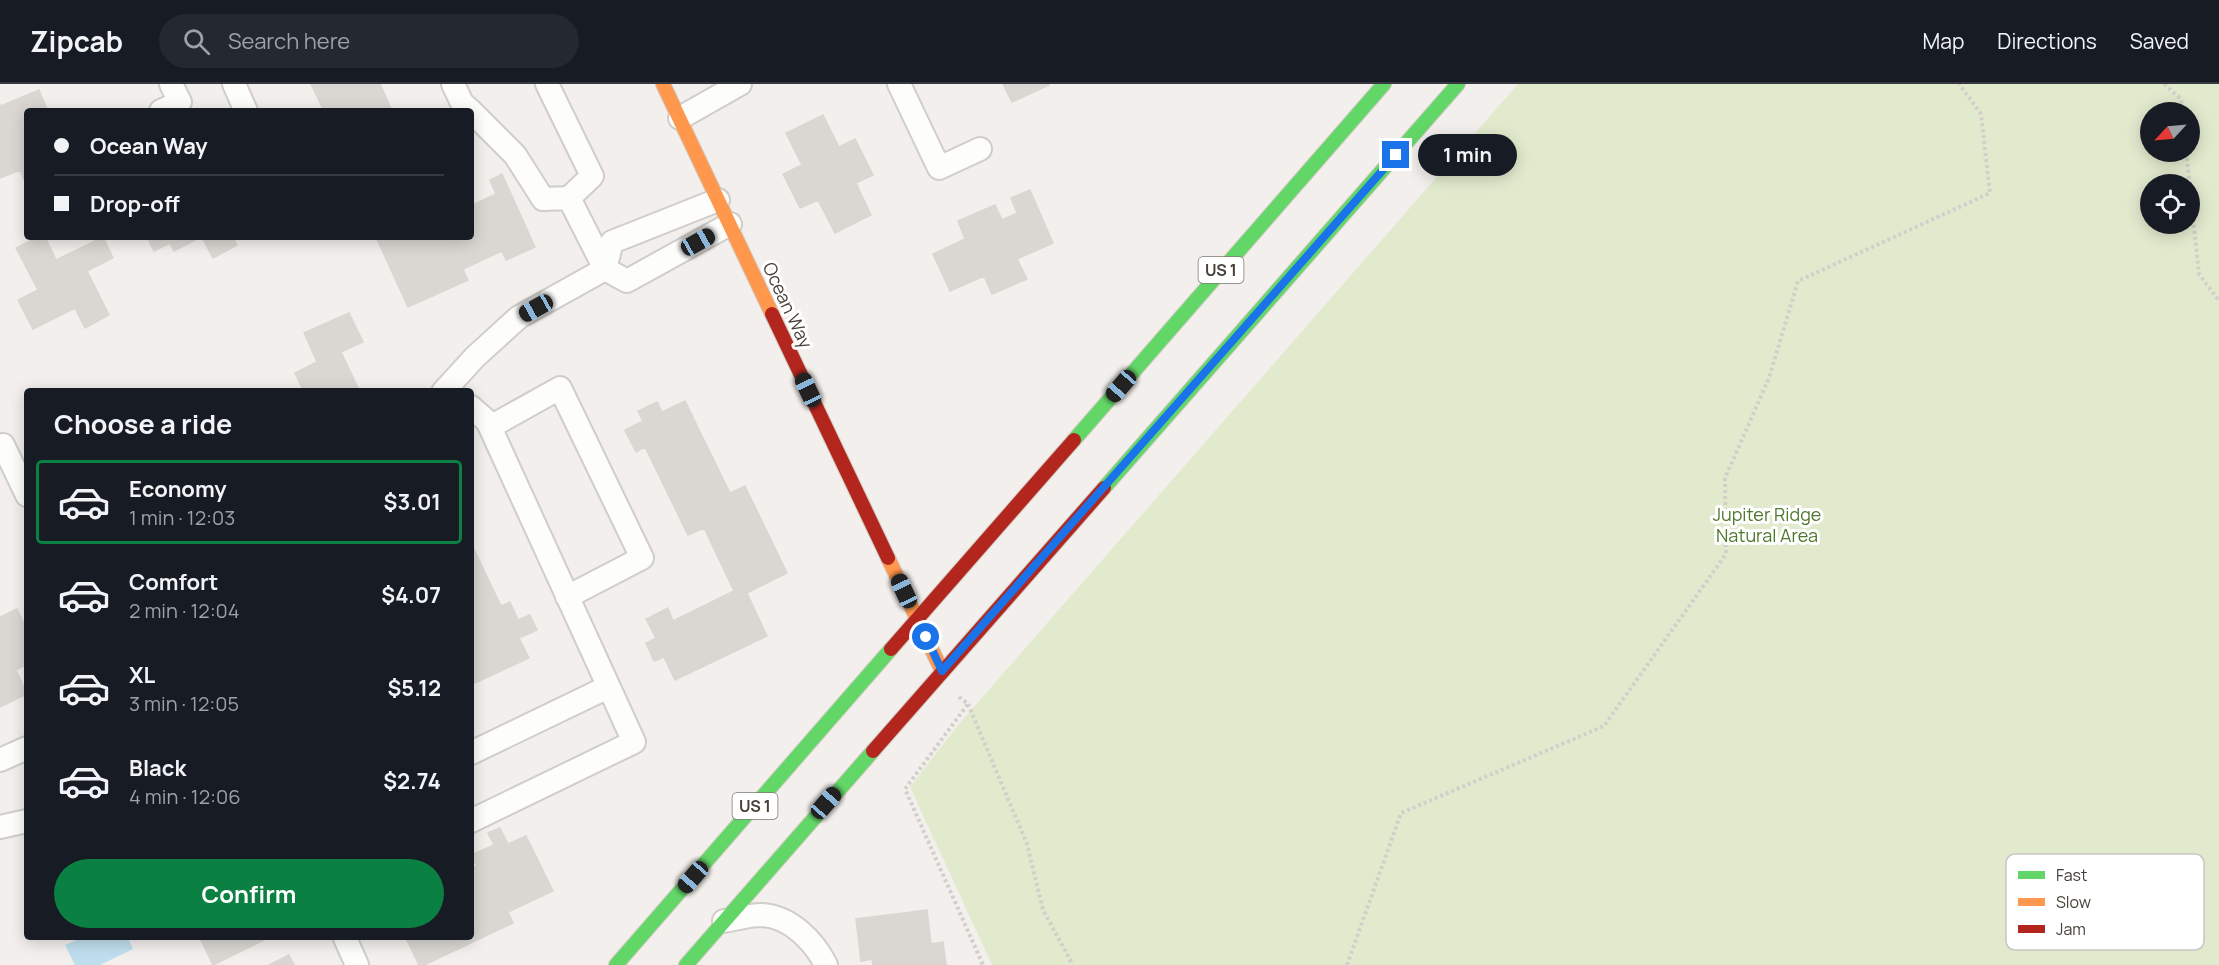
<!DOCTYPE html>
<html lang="en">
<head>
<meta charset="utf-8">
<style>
	:root { --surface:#171b24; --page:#242831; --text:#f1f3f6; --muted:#9ea1a6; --line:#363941; --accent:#0b8043 }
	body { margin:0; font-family:Manrope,sans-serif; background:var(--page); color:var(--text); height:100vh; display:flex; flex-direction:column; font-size:22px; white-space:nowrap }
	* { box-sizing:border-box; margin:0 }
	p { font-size:20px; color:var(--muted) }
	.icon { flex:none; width:33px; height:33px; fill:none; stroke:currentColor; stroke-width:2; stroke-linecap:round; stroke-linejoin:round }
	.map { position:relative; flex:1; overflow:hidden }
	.details { position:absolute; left:24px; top:304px; width:450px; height:552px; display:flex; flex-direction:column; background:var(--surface); border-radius:6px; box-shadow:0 3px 15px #0003 }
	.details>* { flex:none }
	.guide { position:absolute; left:24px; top:24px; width:450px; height:132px; border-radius:6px; box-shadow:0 3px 15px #0003; display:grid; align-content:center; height:132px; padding:0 30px; background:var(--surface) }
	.needle { width:39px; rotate:244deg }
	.tools { position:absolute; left:2140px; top:18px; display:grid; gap:12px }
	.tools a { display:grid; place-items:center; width:60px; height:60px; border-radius:50%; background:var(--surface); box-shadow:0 3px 15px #0003; font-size:30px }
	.end { position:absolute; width:27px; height:27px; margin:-14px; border:8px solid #1a73e8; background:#fff; box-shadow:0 0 0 3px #fff }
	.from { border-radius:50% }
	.bubble { position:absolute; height:42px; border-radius:21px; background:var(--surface); box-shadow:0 3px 15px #0003; font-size:20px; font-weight:700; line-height:42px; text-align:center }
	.car { position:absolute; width:18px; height:36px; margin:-18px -9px; border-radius:8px; box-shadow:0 0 4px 2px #0007; background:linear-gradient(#222 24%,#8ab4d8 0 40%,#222 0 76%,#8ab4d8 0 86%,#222 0) }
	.guide b { display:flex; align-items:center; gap:21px; height:57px; font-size:22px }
	.guide b+b { border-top:2px solid var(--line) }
	.guide i { width:15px; height:15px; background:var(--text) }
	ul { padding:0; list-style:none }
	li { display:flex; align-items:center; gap:18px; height:84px; margin:0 12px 9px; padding:0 18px; border:3px solid transparent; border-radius:6px }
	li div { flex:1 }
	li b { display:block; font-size:22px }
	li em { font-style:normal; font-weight:700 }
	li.on { border-color:var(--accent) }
	li>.icon { width:54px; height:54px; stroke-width:1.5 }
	h2 { padding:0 30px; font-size:27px; line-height:72px }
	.cta { display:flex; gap:12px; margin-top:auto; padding:12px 30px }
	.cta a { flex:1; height:69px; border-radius:36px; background:var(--accent); color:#fff; font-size:24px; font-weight:700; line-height:69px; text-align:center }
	header { display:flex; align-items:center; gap:36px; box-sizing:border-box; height:84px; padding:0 30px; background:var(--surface); border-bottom:2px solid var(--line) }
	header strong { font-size:28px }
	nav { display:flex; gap:33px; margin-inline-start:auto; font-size:21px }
	.search { width:420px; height:54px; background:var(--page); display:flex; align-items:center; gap:15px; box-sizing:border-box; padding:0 21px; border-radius:33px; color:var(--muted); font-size:22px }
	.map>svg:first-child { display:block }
	.green { fill:#e2eace; fill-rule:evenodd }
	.water { fill:#bfdeed }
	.building { fill:#dad7d3; stroke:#dad6d2; stroke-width:1.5 }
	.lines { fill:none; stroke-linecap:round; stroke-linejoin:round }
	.street-casing { stroke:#d0cdca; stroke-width:26 }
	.fast-casing { stroke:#d0cbc3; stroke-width:16 }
	.slow-casing { stroke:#d0cbc3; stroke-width:16 }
	.jam-casing { stroke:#d0cbc3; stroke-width:16 }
	.path { stroke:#d2cfcb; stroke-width:4; stroke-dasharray:3 3; stroke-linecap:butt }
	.street { stroke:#fdfdfc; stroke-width:22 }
	.fast { stroke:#63d668; stroke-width:14 }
	.slow { stroke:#ff974d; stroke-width:14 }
	.jam { stroke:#b3261e; stroke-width:14 }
	.route { stroke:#1a73e8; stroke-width:8 }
	.labels { text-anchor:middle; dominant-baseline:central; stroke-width:6; stroke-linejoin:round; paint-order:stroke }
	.shield { fill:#fff; stroke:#7f7974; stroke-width:1.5 }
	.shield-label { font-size:16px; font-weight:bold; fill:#484038 }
	.street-label { font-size:18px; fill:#484038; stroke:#fff }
	.park-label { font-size:18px; fill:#4f772d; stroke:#fff }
	.key { fill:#fff; stroke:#c8c6c3; stroke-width:1.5 }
	.key-label { font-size:16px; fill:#484038 }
</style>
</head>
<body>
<header>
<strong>Zipcab</strong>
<div class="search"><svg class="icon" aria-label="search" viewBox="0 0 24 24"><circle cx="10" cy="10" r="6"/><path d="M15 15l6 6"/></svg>Search here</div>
<nav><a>Map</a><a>Directions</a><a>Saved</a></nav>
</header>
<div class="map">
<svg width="2219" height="881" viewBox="0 0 2219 881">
	<rect width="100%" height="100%" fill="#f2efec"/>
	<path class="green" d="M1518 0H2219V881H992L910 703 959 640ZM2151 28H2190V68H2151ZM2151 100H2190V140H2151Z"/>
	<path class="water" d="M81 854H128L133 865 100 881H75L65 861Z"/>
	<path class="building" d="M311 0H380L392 27H324Z
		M1003 0H1049V1L1012 18Z
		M39 6 48 27H27V102L20 86 0 94V20L1 22Z
		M823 31 839 63 855 55 873 91 856 99 871 131 835 149 818 116 800 124 783 90 802 81 786 49Z
		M502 90 535 163 506 176 502 167 463 185 468 196 408 223 376 153H471V122L496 110 490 96Z
		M1030 106 1053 159 1017 175 1027 195 992 210 984 192 950 207 933 170 965 155 958 137 995 121 1002 136 1017 129 1011 114Z
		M38 153H45L56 176 103 153 113 174 87 187 109 231 85 244 75 224 33 245 18 216 38 206 16 164Z
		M147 153H201L174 167 170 159 154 167Z
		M202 153H233L237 161 213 174Z
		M349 229 363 258 341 268 360 308H304L295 289 317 278 304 249Z
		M685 317 730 409 745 402 787 489 747 509 767 552 675 596 664 573 654 577 646 559 656 554 646 535 668 524 673 537 734 507 704 444 688 451 645 363 636 368 625 346 643 337 638 327 657 318 662 328Z
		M471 459 501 522 510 518 518 536 530 531 537 546 519 554 529 574 475 599 471 592Z
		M17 525 27 546V580L16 586 27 610 0 623V533Z
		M500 744 508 760 526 752 553 807 508 828 513 839 424 881H419L406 854H471V785L477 782 471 771 494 761 488 749Z
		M927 826 931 860 943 858 946 881H873L872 875 861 877 856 835Z
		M200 854H268L213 881Z
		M289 871 294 881H269Z"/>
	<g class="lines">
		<g class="street-casing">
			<path id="street" d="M234 0 246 27
				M453 0 462 19 471 27
				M547 0 592 92 569 114
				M899 0 939 84 980 65
				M161 27 180 18 171 0
				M680 34 740 0
				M718 116 612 158 605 185 627 197 730 140
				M443 308 475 273 519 233 605 185 569 114 543 115 515 71 471 27
				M471 323 487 337 490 343 634 658 471 737
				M490 343 560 304 642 474 567 513
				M3 361 27 411
				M471 669 608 603
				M0 676 27 664
				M0 743 27 737
				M724 837C736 835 749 831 761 831 790 832 814 857 826 881
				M345 854 357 881"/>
		</g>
		<g class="fast-casing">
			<path id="fast" d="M1074 356 1384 0
				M1104 404 1458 0
				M616 881 891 565
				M686 881 873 667"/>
		</g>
		<g class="slow-casing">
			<path id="slow" d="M663 0 772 230
				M888 474 942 587"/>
		</g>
		<g class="jam-casing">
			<path id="jam" d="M772 230 888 474
				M891 565 1074 356
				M873 667 1104 404"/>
		</g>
		<path class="path" d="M2164 0 2181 15 2182 28
			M2186 68 2190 100
			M2190 105 2199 190 2219 217
			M959 613 968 620 905 705 983 881
			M968 620 1027 760 1043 826 1073 881
			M1347 881 1401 729 1604 642 1726 470 1725 394 1769 294 1798 197 1990 109 1981 30 1959 0"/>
		<use href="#street" class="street"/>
		<use href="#fast" class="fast"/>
		<use href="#slow" class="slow"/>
		<use href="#jam" class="jam"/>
	</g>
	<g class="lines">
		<path class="route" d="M926 553 942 587 1396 71"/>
	</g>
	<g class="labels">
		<g class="shield">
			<rect x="1198.5" y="173" width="45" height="26" rx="4.5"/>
			<rect x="732.5" y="709" width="45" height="26" rx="4.5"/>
		</g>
		<g class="shield-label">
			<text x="1221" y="186">US 1</text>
			<text x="755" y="722">US 1</text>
		</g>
		<g class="street-label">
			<text transform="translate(788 221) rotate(65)">Ocean Way</text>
		</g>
		<g class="park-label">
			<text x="1767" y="430">Jupiter Ridge<tspan x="1767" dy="21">Natural Area</tspan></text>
		</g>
	</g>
	<rect x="2006" y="770" width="198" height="96" rx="9" class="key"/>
	<rect x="2018" y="787" width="27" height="8" fill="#63d668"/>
	<rect x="2018" y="814" width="27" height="8" fill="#ff974d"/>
	<rect x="2018" y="841" width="27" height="8" fill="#b3261e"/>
	<g class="key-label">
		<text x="2056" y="797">Fast</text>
		<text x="2056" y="824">Slow</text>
		<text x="2056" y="851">Jam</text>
	</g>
</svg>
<div class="tools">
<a><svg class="needle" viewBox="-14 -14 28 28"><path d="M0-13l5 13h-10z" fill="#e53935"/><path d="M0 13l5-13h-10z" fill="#9ea1a6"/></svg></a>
<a><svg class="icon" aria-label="locate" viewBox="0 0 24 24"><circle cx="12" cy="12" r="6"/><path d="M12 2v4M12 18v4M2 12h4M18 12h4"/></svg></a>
</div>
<i class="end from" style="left:926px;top:553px"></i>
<i class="end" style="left:1396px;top:71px"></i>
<div class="bubble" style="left:1418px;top:50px;width:99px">1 min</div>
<i class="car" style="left:698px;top:158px;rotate:61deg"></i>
<i class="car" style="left:536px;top:224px;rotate:241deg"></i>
<i class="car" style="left:1121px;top:302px;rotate:221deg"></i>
<i class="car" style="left:808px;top:306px;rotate:335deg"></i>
<i class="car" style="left:904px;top:507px;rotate:335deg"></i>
<i class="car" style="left:826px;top:719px;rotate:41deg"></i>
<i class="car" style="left:693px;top:793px;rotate:221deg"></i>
<div class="guide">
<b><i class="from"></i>Ocean Way</b>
<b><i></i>Drop-off</b>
</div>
<section class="details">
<h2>Choose a ride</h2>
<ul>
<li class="on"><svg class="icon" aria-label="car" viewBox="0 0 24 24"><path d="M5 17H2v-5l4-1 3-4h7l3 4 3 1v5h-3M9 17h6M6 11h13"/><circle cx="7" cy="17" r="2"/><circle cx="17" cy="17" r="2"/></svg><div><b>Economy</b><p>1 min · 12:03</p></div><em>$3.01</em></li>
<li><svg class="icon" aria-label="car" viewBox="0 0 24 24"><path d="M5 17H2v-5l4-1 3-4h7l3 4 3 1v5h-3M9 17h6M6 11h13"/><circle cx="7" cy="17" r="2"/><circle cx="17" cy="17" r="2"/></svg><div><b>Comfort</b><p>2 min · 12:04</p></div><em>$4.07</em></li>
<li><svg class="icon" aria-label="car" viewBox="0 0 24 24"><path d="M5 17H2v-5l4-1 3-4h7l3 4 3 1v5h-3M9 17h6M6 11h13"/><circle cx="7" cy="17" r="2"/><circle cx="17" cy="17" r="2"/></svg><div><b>XL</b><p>3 min · 12:05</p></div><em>$5.12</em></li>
<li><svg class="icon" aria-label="car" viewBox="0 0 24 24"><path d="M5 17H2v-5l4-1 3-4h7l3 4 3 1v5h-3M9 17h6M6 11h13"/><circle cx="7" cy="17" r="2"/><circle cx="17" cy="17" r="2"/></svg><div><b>Black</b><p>4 min · 12:06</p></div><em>$2.74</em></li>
</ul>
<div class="cta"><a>Confirm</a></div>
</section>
</div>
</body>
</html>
